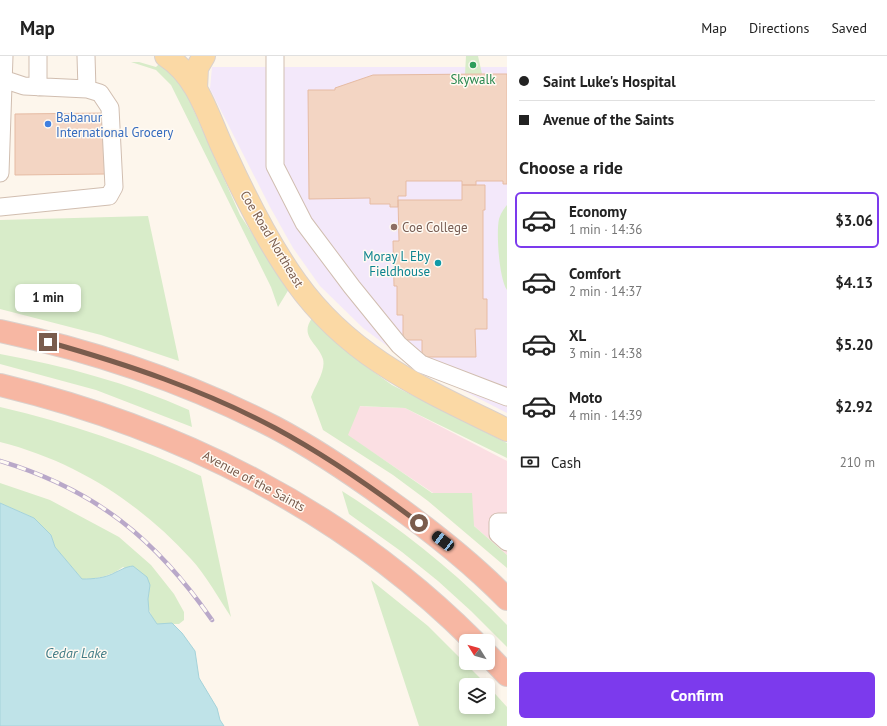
<!DOCTYPE html>
<html lang="en">
<head>
<meta charset="utf-8">
<style>
	:root { --surface:#fff; --page:#f2f2f2; --text:#222; --muted:#767676; --line:#e0e0e0; --accent:#7c3aed }
	body { margin:0; font-family:"PT Sans",sans-serif; background:var(--page); color:var(--text); height:100vh; display:flex; flex-direction:column; font-size:15px; white-space:nowrap }
	* { box-sizing:border-box; margin:0 }
	p { font-size:13px; color:var(--muted) }
	.icon { flex:none; width:22px; height:22px; fill:none; stroke:currentColor; stroke-width:2; stroke-linecap:round; stroke-linejoin:round }
	.map { position:relative; flex:1; overflow:hidden }
	.panel { display:flex; flex-direction:column; background:var(--surface); width:380px }
	.panel>* { flex:none }
	.banner { display:grid; align-content:center; height:88px; padding:0 12px; background:var(--surface) }
	.needle { width:26px; rotate:307deg }
	.fabs { position:absolute; left:459px; top:578px; display:grid; gap:8px }
	.fabs a { display:grid; place-items:center; width:36px; height:36px; border-radius:6px; background:var(--surface); box-shadow:0 2px 6px #0003; font-size:20px }
	.end { position:absolute; width:18px; height:18px; margin:-9px; border:5px solid #7a5c4d; background:#fff; box-shadow:0 0 0 2px #fff }
	.from { border-radius:50% }
	.bubble { position:absolute; height:28px; border-radius:6px; background:var(--surface); box-shadow:0 2px 6px #0003; font-size:13px; font-weight:700; line-height:28px; text-align:center }
	.car { position:absolute; width:12px; height:24px; margin:-12px -6px; border-radius:5px; box-shadow:0 0 3px 1px #0007; background:linear-gradient(#222 24%,#8ab4d8 0 40%,#222 0 76%,#8ab4d8 0 86%,#222 0) }
	.banner b { display:flex; align-items:center; gap:14px; height:38px; font-size:15px }
	.banner b+b { border-top:1px solid var(--line) }
	.banner i { width:10px; height:10px; background:var(--text) }
	ul { padding:0; list-style:none }
	li { display:flex; align-items:center; gap:12px; height:56px; margin:0 8px 6px; padding:0 4px; border:2px solid transparent; border-radius:6px }
	li div { flex:1 }
	li b { display:block; font-size:15px }
	li em { font-style:normal; font-weight:700 }
	li.on { border-color:var(--accent) }
	li>.icon { width:36px; height:36px; stroke-width:1.5 }
	h2 { padding:0 12px; font-size:18px; line-height:48px }
	.pay { display:flex; align-items:center; gap:10px; height:44px; padding:0 12px; font-size:15px }
	.pay p { margin-inline-start:auto }
	.primary-button { display:flex; gap:8px; margin-top:auto; padding:8px 12px }
	.primary-button a { flex:1; height:46px; border-radius:6px; background:var(--accent); color:#fff; font-size:16px; font-weight:700; line-height:46px; text-align:center }
	header { display:flex; align-items:center; gap:24px; box-sizing:border-box; height:56px; padding:0 20px; background:var(--surface); border-bottom:1px solid var(--line) }
	header strong { font-size:19px }
	nav { display:flex; gap:22px; margin-inline-start:auto; font-size:14px }
	main { display:flex; flex:1; min-height:0 }
	.map>svg:first-child { display:block }
	.education { fill:#f3e8fa }
	.medical { fill:#fbdfe3 }
	.green { fill:#d8ecc9 }
	.water { fill:#bfe3e8; stroke:#a5d3da }
	.building { fill:#f3d5c3; stroke:#e6bba3 }
	.lines { fill:none; stroke-linecap:round; stroke-linejoin:round }
	.minor-casing { stroke:#d1beb0; stroke-width:19 }
	.major-casing { stroke:#dad1cd; stroke-width:24 }
	.highway-casing { stroke:#dad1cd; stroke-width:24 }
	.minor { stroke:#fff; stroke-width:17 }
	.major { stroke:#fbd9a5; stroke-width:22 }
	.highway { stroke:#f7b7a3; stroke-width:22 }
	.rail-casing { stroke:#b9a8c9; stroke-width:4.5 }
	.rail { stroke:#fffaf3; stroke-width:3; stroke-dasharray:9; stroke-linecap:butt }
	.route { stroke:#7a5c4d; stroke-width:5 }
	.leisure-dot { fill:#2e9e5b; stroke:#fffaf3; stroke-width:1.5 }
	.shop-dot { fill:#3f7fe0; stroke:#fffaf3; stroke-width:1.5 }
	.education-dot { fill:#8d6e63; stroke:#fffaf3; stroke-width:1.5 }
	.culture-dot { fill:#0f9aa8; stroke:#fffaf3; stroke-width:1.5 }
	.labels { text-anchor:middle; dominant-baseline:central; stroke-width:3; stroke-linejoin:round; paint-order:stroke }
	.leisure-label { font-size:13px; fill:#27864d; stroke:#fffaf3 }
	.shop-label { font-size:13px; fill:#366cbe; stroke:#fffaf3; text-anchor:start }
	.education-label { font-size:13px; fill:#785e54; stroke:#fffaf3; text-anchor:start }
	.street-label { font-size:13px; fill:#7a5c4d; stroke:#fffaf3 }
	.culture-label { font-size:13px; fill:#0d838f; stroke:#fffaf3; text-anchor:end }
	.water-label { font-size:14px; font-style:italic; fill:#437c86; stroke:#fffaf3 }
</style>
</head>
<body>
<header>
<strong>Map</strong>
<nav><a>Map</a><a>Directions</a><a>Saved</a></nav>
</header>
<main>
<div class="map">
<svg width="507" height="670" viewBox="0 0 507 670">
	<rect width="100%" height="100%" fill="#fdf6ec"/>
	<path class="education" d="M212 11H507V357L433 319 395 296 363 272 320 230 293 192 270 151 210 33Z"/>
	<path class="medical" d="M331 349 405 352 507 405V499L448 447 329 367Z"/>
	<path class="green" d="M466 0H478L482 18H465Z
		M131 6H139L156 11 159 8 176 22 186 37 240 159 289 233 278 251 271 231 171 29 156 14Z
		M507 149V234C499 223 496 176 499 163 501 157 503 154 507 149Z
		M148 160 179 305 101 279 0 253V164Z
		M312 262 357 304 392 329 507 387V402L405 352 360 350 348 379 432 437H472L474 470 507 499V512L428 445 393 419 323 374 311 341C315 330 326 315 323 303 318 287 299 281 312 262Z
		M0 298C65 310 128 327 189 354L192 371 96 334 0 308Z
		M0 351C69 367 137 390 201 420L231 561C220 544 205 518 191 503 139 446 75 405 0 386Z
		M0 427 50 444 119 481 151 509 174 538 184 556V564L179 568H157C146 553 147 547 150 529L123 511C111 520 97 523 82 523L55 491 51 479 34 462 0 447Z
		M342 435C402 473 458 518 507 569V591L471 555 438 525 402 496 349 458Z
		M371 524 428 570 487 629H466V651H488V630L507 651V670H419Z"/>
	<path class="water" d="M0 447 34 462 51 479 55 491 82 523C94 523 106 522 116 516 123 513 125 511 133 510L147 521 150 529 148 543 149 556 157 568 172 567 182 577 195 595 199 622 217 652 220 664 224 670H0Z"/>
	<path class="building" d="M482 18H507V128H503V125H476V129H462V125H406V140H398V151H390V148H370V142L309 143 308 34H335V32L373 19Z
		M106 57V118L15 119V58Z
		M462 129H485V154H483V243H487V273H475L476 301H422V284H403V259H397V230H394L393 185H399L398 144H462Z"/>
	<g class="lines">
		<g class="minor-casing">
			<path id="minor" d="M275 0V110L304 167 352 231 399 289 421 308 507 341
				M0 22 24 30 87 33 86 0
				M38 31V0
				M0 117 4 0
				M0 151 109 140 114 131 110 52 100 37 87 33
				M507 466H498V478L507 486"/>
		</g>
		<g class="major-casing">
			<path id="major" d="M166 0C200 22 209 65 226 99 246 143 268 187 296 226 351 303 426 334 507 374
				M196 33 197 12 204 0"/>
		</g>
		<g class="highway-casing">
			<path id="highway" d="M0 275C94 295 188 327 274 371 314 392 352 418 388 444 430 474 471 506 507 543
				M0 329C178 372 343 454 474 585
				M488 599 507 619"/>
		</g>
		<use href="#minor" class="minor"/>
		<use href="#major" class="major"/>
		<use href="#highway" class="highway"/>
		<g class="rail-casing">
			<path id="rail" d="M0 405C96 434 156 483 212 564"/>
		</g>
		<use href="#rail" class="rail"/>
	</g>
	<g class="lines">
		<path class="route" d="M48 286C126 308 204 334 275 372 325 399 373 432 419 467"/>
	</g>
	<circle class="leisure-dot" cx="473" cy="9" r="4"/>
	<circle class="shop-dot" cx="48" cy="68" r="4"/>
	<circle class="education-dot" cx="394" cy="171" r="4"/>
	<circle class="culture-dot" cx="438" cy="207" r="4"/>
	<g class="labels">
		<g class="leisure-label">
			<text x="473" y="23">Skywalk</text>
		</g>
		<g class="shop-label">
			<text x="56" y="61">Babanur<tspan x="56" dy="15">International Grocery</tspan></text>
		</g>
		<g class="education-label">
			<text x="402" y="171">Coe College</text>
		</g>
		<g class="street-label">
			<text transform="translate(272 183) rotate(59)">Coe Road Northeast</text>
			<text transform="translate(254 425) rotate(28)">Avenue of the Saints</text>
		</g>
		<g class="culture-label">
			<text x="430" y="200">Moray L Eby<tspan x="430" dy="15">Fieldhouse</tspan></text>
		</g>
		<g class="water-label">
			<text x="76" y="597">Cedar Lake</text>
		</g>
	</g>
</svg>
<div class="fabs">
<a><svg class="needle" viewBox="-14 -14 28 28"><path d="M0-13l5 13h-10z" fill="#e53935"/><path d="M0 13l5-13h-10z" fill="#767676"/></svg></a>
<a><svg class="icon" aria-label="layers" viewBox="0 0 24 24"><path d="M12 4l9 5-9 5-9-5zM3 14l9 5 9-5"/></svg></a>
</div>
<i class="end from" style="left:419px;top:467px"></i>
<i class="end" style="left:48px;top:286px"></i>
<div class="bubble" style="left:15px;top:228px;width:66px">1 min</div>
<i class="car" style="left:443px;top:485px;rotate:307deg"></i>
</div>
<section class="panel">
<div class="banner">
<b><i class="from"></i>Saint Luke's Hospital</b>
<b><i></i>Avenue of the Saints</b>
</div>
<h2>Choose a ride</h2>
<ul>
<li class="on"><svg class="icon" aria-label="car" viewBox="0 0 24 24"><path d="M5 17H2v-5l4-1 3-4h7l3 4 3 1v5h-3M9 17h6M6 11h13"/><circle cx="7" cy="17" r="2"/><circle cx="17" cy="17" r="2"/></svg><div><b>Economy</b><p>1 min · 14:36</p></div><em>$3.06</em></li>
<li><svg class="icon" aria-label="car" viewBox="0 0 24 24"><path d="M5 17H2v-5l4-1 3-4h7l3 4 3 1v5h-3M9 17h6M6 11h13"/><circle cx="7" cy="17" r="2"/><circle cx="17" cy="17" r="2"/></svg><div><b>Comfort</b><p>2 min · 14:37</p></div><em>$4.13</em></li>
<li><svg class="icon" aria-label="car" viewBox="0 0 24 24"><path d="M5 17H2v-5l4-1 3-4h7l3 4 3 1v5h-3M9 17h6M6 11h13"/><circle cx="7" cy="17" r="2"/><circle cx="17" cy="17" r="2"/></svg><div><b>XL</b><p>3 min · 14:38</p></div><em>$5.20</em></li>
<li><svg class="icon" aria-label="car" viewBox="0 0 24 24"><path d="M5 17H2v-5l4-1 3-4h7l3 4 3 1v5h-3M9 17h6M6 11h13"/><circle cx="7" cy="17" r="2"/><circle cx="17" cy="17" r="2"/></svg><div><b>Moto</b><p>4 min · 14:39</p></div><em>$2.92</em></li>
</ul>
<div class="pay"><svg class="icon" aria-label="cash" viewBox="0 0 24 24"><path d="M3 7h18v10H3z"/><circle cx="12" cy="12" r="2"/></svg>Cash<p>210 m</p></div>
<div class="primary-button"><a>Confirm</a></div>
</section>
</main>
</body>
</html>
